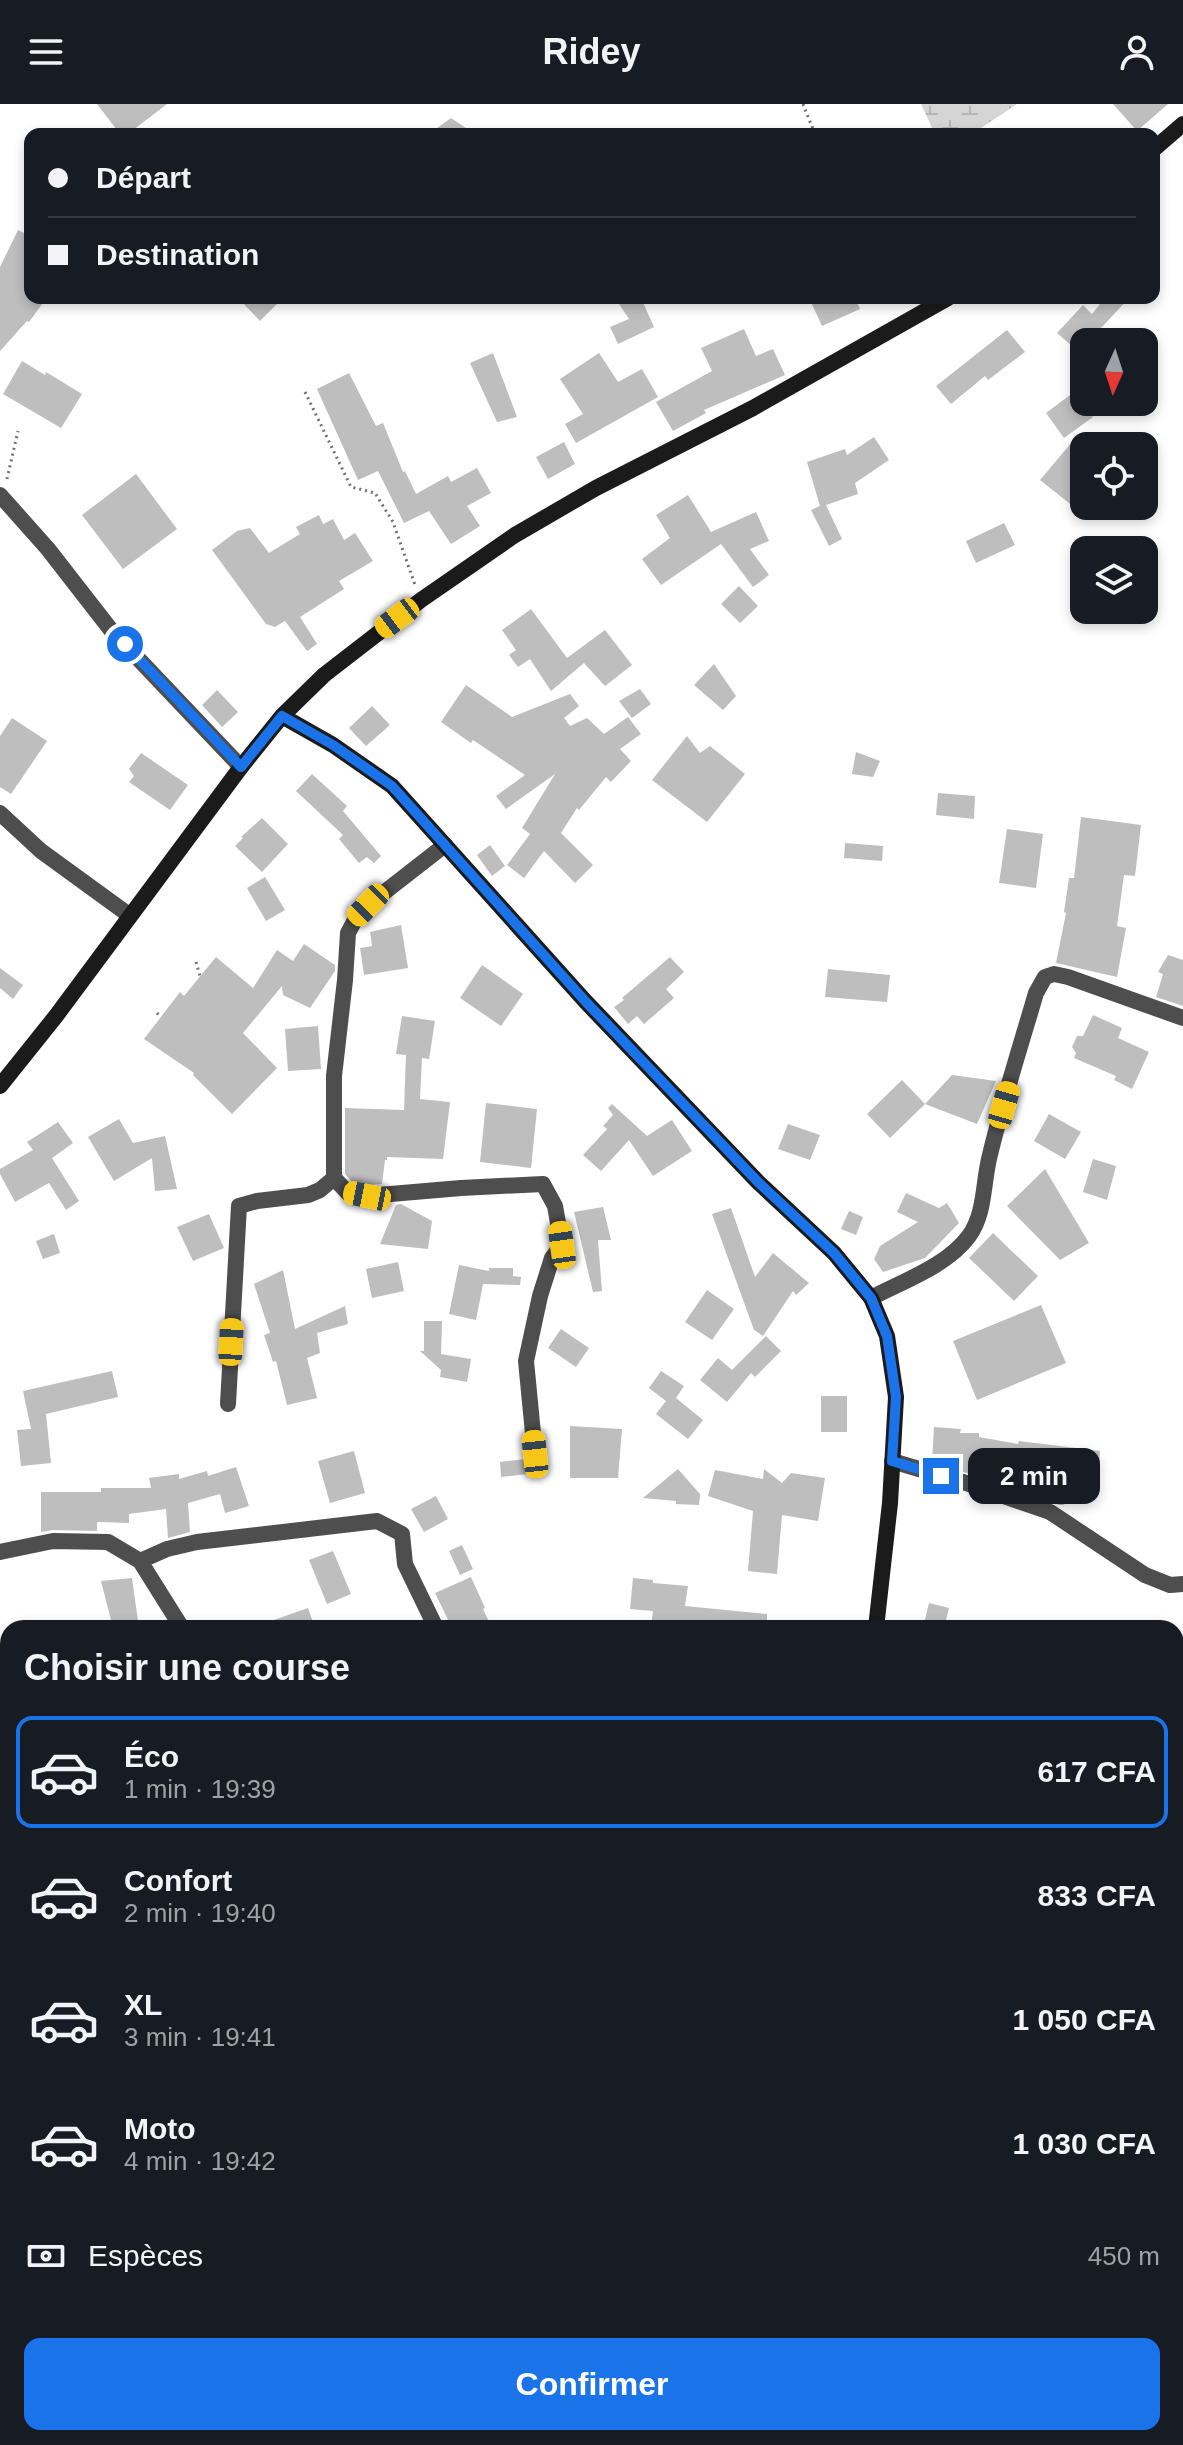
<!DOCTYPE html>
<html lang="fr">
<head>
<meta charset="utf-8">
<style>
	:root { --surface:#171b24; --page:#242831; --text:#f1f3f6; --muted:#9ea1a6; --line:#363941; --accent:#1a73e8 }
	body { margin:0; font-family:Arial,sans-serif; background:var(--page); color:var(--text); height:100vh; display:flex; flex-direction:column; font-size:30px; white-space:nowrap }
	* { box-sizing:border-box; margin:0 }
	p { font-size:26px; color:var(--muted) }
	.icon { flex:none; width:44px; height:44px; fill:none; stroke:currentColor; stroke-width:2; stroke-linecap:round; stroke-linejoin:round }
	.map { position:relative; flex:1; overflow:hidden }
	.panel { position:absolute; left:0px; top:1516px; width:1184px; height:826px; display:flex; flex-direction:column; background:var(--surface); border-radius:24px 24px 0 0; box-shadow:0 4px 12px #0003 }
	.panel>* { flex:none }
	.banner { position:absolute; left:24px; top:24px; width:1136px; height:176px; border-radius:16px; box-shadow:0 4px 12px #0003; display:grid; align-content:center; height:176px; padding:0 24px; background:var(--surface) }
	.needle { width:52px; rotate:183deg }
	.fabs { position:absolute; left:1070px; top:224px; display:grid; gap:16px }
	.fabs a { display:grid; place-items:center; width:88px; height:88px; border-radius:16px; background:var(--surface); box-shadow:0 4px 12px #0003; font-size:40px }
	.end { position:absolute; width:36px; height:36px; margin:-18px; border:10px solid #1a73e8; background:#fff; box-shadow:0 0 0 4px #fff }
	.from { border-radius:50% }
	.bubble { position:absolute; height:56px; border-radius:16px; background:var(--surface); box-shadow:0 4px 12px #0003; font-size:26px; font-weight:700; line-height:56px; text-align:center }
	.car { position:absolute; width:24px; height:48px; margin:-24px -12px; border-radius:10px; box-shadow:0 0 6px 2px #0007; background:linear-gradient(#f5c518 24%,#345 0 40%,#f5c518 0 76%,#345 0 86%,#f5c518 0) }
	.banner b { display:flex; align-items:center; gap:28px; height:76px; font-size:30px }
	.banner b+b { border-top:2px solid var(--line) }
	.banner i { width:20px; height:20px; background:var(--text) }
	ul { padding:0; list-style:none }
	li { display:flex; align-items:center; gap:24px; height:112px; margin:0 16px 12px; padding:0 8px; border:4px solid transparent; border-radius:16px }
	li div { flex:1 }
	li b { display:block; font-size:30px }
	li em { font-style:normal; font-weight:700 }
	li.current { border-color:var(--accent) }
	li>.icon { width:72px; height:72px; stroke-width:1.5 }
	h2 { padding:0 24px; font-size:36px; line-height:96px }
	.pay { display:flex; align-items:center; gap:20px; height:88px; padding:0 24px; font-size:30px }
	.pay p { margin-inline-start:auto }
	.action { display:flex; gap:16px; margin-top:auto; padding:16px 24px }
	.action a { flex:1; height:92px; border-radius:16px; background:var(--accent); color:#fff; font-size:32px; font-weight:700; line-height:92px; text-align:center }
	header { display:flex; justify-content:space-between; align-items:center; height:104px; padding:0 24px; background:var(--surface); font-size:36px; font-weight:700 }
	.map>svg:first-child { display:block }
	.wetland { fill:url(#wetland-marsh) }
	.building { fill:#bebebe }
	.lines { fill:none; stroke-linecap:round; stroke-linejoin:round }
	.path { stroke:#707070; stroke-width:3; stroke-dasharray:2 4; stroke-linecap:butt }
	.street { stroke:#4e4e4e; stroke-width:16 }
	.secondary { stroke:#1b1b1b; stroke-width:16 }
	.route { stroke:#1a73e8; stroke-width:10 }
</style>
</head>
<body>
<header><svg class="icon" aria-label="menu" viewBox="0 0 24 24"><path d="M4 6h16M4 12h16M4 18h16"/></svg>Ridey<svg class="icon" aria-label="person" viewBox="0 0 24 24"><circle cx="12" cy="8" r="4"/><path d="M4 21q1-7 8-7t8 7"/></svg></header>
<div class="map">
<svg width="1183" height="2341" viewBox="0 0 1183 2341">
	<defs>
		<pattern id="wetland-marsh" width="20" height="14" patternUnits="userSpaceOnUse" patternTransform="scale(2)"><rect width="20" height="14" fill="#d5d5d5"/><path d="M1 5h8M5 5V1M11 12h8M15 12V8" fill="none" stroke="#b5b5b5"/></pattern>
	</defs>
	<rect width="100%" height="100%" fill="#fff"/>
	<path class="wetland" d="M921 0H1017L972 30H935Z
		M0 2148H8V2187L0 2213Z"/>
	<path class="building" d="M97 0H167L128 30H120Z
		M1113 0H1168L1137 27Z
		M451 14 475 30H429Z
		M18 126 30 132V194H36L43 199 29 218 27 217 0 247V163Z
		M238 194H283L260 217Z
		M615 194H641L654 223 618 240 610 223 629 215Z
		M809 194H855L860 205 822 222Z
		M1105 194H1129L1088 238H1084V243L1079 248 1057 229 1083 201 1092 210Z
		M744 225 756 252 773 245 785 271 704 306 706 309 673 327 656 298 712 267 701 244Z
		M1007 226 1025 248 988 276 985 272 951 300 936 282Z
		M493 249 517 313 497 318 470 259Z
		M599 249 618 278 642 265 658 293 576 339 565 320 583 310 560 275Z
		M22 257 45 271 46 268 82 290 61 324 3 290Z
		M349 269 376 322 383 319 403 368 405 367 416 390 448 372 451 378 477 364 491 389 467 402 480 422 451 440 429 407 404 419 378 367 358 376 317 285Z
		M1074 288 1081 298H1100L1088 307 1093 313 1064 334 1046 309Z
		M874 333 889 356 855 379 858 390 826 401 842 435 829 442 811 406 820 402 807 358 845 345 847 351Z
		M564 338 575 360 548 375 536 353Z
		M1072 338 1084 348V391L1074 403 1040 376Z
		M136 370 177 425 123 465 82 411Z
		M688 391 711 428 756 408 769 437 750 445 769 471 753 483 721 440 661 481 642 455 670 434 656 411Z
		M319 411 323 420 333 415 344 436 355 429 373 457 339 477 344 485 300 513 317 540 307 547 285 517 275 523 266 520 212 446 237 427 250 424 269 449 300 430 296 423Z
		M1004 419 1015 441 976 459 966 437Z
		M739 482 758 502 740 519 721 500Z
		M531 505 567 554 605 526 632 561 605 582 584 559 551 587 530 555 518 563 509 551 516 546 502 526Z
		M714 560 736 592 723 606 694 581Z
		M466 581 512 613 570 590 579 602 564 614 570 622 587 614 604 630 628 613 641 630 620 645 631 657 611 678 606 673 579 706 577 704 561 729 593 761 575 779 544 747 524 774 507 761 530 730 522 724 555 670 506 705 496 692 525 671 473 636 471 639 441 618Z
		M640 585 651 600 632 614 619 597Z
		M217 586 238 608 222 623 202 601Z
		M372 602 390 621 366 642 349 624Z
		M12 614 47 637 11 690 0 683V632Z
		M687 632 700 649 710 642 745 670 707 718 652 676Z
		M856 648 880 657 873 673 852 670Z
		M141 649 188 681 170 706 129 678 134 672 129 665Z
		M312 670 347 702 343 707 381 752 374 759 367 753 359 759 339 735 343 731 296 687Z
		M938 689 975 692 974 715 936 711Z
		M1081 713 1141 721 1135 772 1124 771 1117 822 1126 824 1117 873 1056 859 1066 809 1064 808 1069 774H1074Z
		M262 714 288 740 262 768 235 742 243 734 241 733Z
		M1007 725 1043 730 1036 784 999 779Z
		M845 739 883 742 882 757 844 754Z
		M490 741 505 762 492 772 477 751Z
		M265 773 285 806 266 817 247 784Z
		M401 821 408 864 364 871 360 844 372 842 370 828Z
		M304 840 335 861V867L310 904 283 891 282 882 243 929 277 964 232 1010 193 971 194 969 144 935 180 888 184 892 216 853 253 884 277 846 293 857Z
		M1168 851 1183 856V902L1156 893 1163 870 1158 868Z
		M670 853 684 868 666 885 674 894 644 920 637 912 628 920 614 903 624 896 622 894Z
		M482 861 523 890 501 922 460 894Z
		M0 864 23 881 13 895 0 884Z
		M828 865 890 871 887 898 825 893Z
		M1093 911 1122 924 1118 934 1149 948 1132 985 1114 976 1116 972 1074 954 1076 949 1072 943 1077 932H1083Z
		M402 912 435 917 429 955 422 954 420 995 450 998 443 1055 387 1053V1056H385L382 1080 367 1081 353 1079 345 1070V1004L404 1006 406 951 396 950Z
		M318 922 321 965 288 967 285 925Z
		M952 971 996 977 977 1020 925 1000Z
		M902 976 925 1000 890 1034 867 1010Z
		M486 999 537 1005 531 1064 480 1058Z
		M612 1000 647 1032 672 1016 692 1047 653 1072 629 1036 601 1067 583 1051 607 1025 603 1022 613 1011 608 1004Z
		M1049 1010 1081 1028 1065 1055 1034 1037Z
		M119 1015 133 1039 165 1032 177 1085 155 1087 152 1054 114 1077 88 1033Z
		M58 1018 73 1039 52 1054 79 1097 66 1106 49 1079 15 1098 0 1070V1065L33 1046 27 1038Z
		M788 1020 820 1031 810 1056 778 1045Z
		M1093 1055 1116 1062 1107 1096 1083 1088Z
		M1045 1065 1089 1139 1060 1156 1007 1102Z
		M906 1089 939 1104 947 1099 959 1119 925 1154 883 1168 874 1155 880 1142 918 1118 897 1108Z
		M401 1100 432 1117 428 1145 380 1140 396 1101Z
		M603 1103 611 1136H598L602 1187 593 1188 574 1108Z
		M731 1104 755 1173 773 1149 809 1179 796 1191 793 1187 763 1232 754 1226 712 1110Z
		M849 1107 863 1113 856 1131 841 1125Z
		M209 1110 224 1144 193 1157 177 1123Z
		M993 1129 1038 1172 1014 1197 969 1154Z
		M54 1130 60 1149 43 1155 36 1137Z
		M398 1158 404 1187 372 1194 366 1165Z
		M459 1161 489 1167V1164H513V1172L521 1173 520 1181 483 1180 476 1216 449 1210Z
		M283 1166 295 1225 345 1202 348 1220 317 1229 320 1249 307 1254 317 1294 287 1301 276 1257 273 1258 264 1231 270 1229 254 1180Z
		M707 1186 734 1205 712 1236 685 1218Z
		M1041 1201 1066 1259 977 1296 953 1237Z
		M424 1217H442L441 1250 471 1255 467 1278 440 1273 441 1266 420 1247H424Z
		M561 1225 589 1244 576 1263 548 1244Z
		M766 1232 781 1247 755 1273 751 1269 727 1298 700 1276 718 1254 732 1266Z
		M112 1267 118 1293 46 1310 51 1359 21 1362 17 1326 31 1325 23 1287Z
		M661 1267 684 1282 676 1294 703 1316 688 1335 656 1310 666 1297 649 1284Z
		M821 1292H847V1328H821Z
		M570 1322 622 1325 618 1374H570Z
		M934 1323 961 1325 960 1329H979V1333L1018 1340 1019 1337 1100 1347 1098 1378 1068 1375 1064 1401H1059L932 1357Z
		M354 1347 365 1389 330 1399 318 1357Z
		M526 1355 528 1370 501 1373 500 1358Z
		M236 1363 249 1402 225 1409 220 1390 188 1399 190 1428 168 1434 166 1405 129 1410V1419L97 1418V1427L53 1426 41 1428V1388H101V1384H151L149 1374 179 1370V1375L207 1367 208 1372Z
		M678 1365 700 1390 699 1401 676 1400V1397L643 1394Z
		M764 1365 782 1379 791 1369 825 1374 818 1417 782 1411 777 1470 748 1467 753 1407 708 1392 715 1366 763 1375Z
		M436 1392 448 1415 424 1428 411 1405Z
		M462 1441 473 1465 460 1471 449 1447Z
		M333 1447 351 1490 327 1500 309 1456Z
		M471 1473 485 1504 483 1505 492 1524H452L435 1489Z
		M132 1474 138 1517 123 1524H113L101 1477Z
		M633 1474 653 1476V1479L688 1482 685 1502 767 1510V1521L756 1520V1524H730L731 1520H683V1524H651L653 1507 630 1505Z
		M929 1499 949 1504 944 1524H923Z
		M308 1504 315 1524H257V1522Z"/>
	<g class="lines">
		<path class="path" d="M803 0 815 30
			M305 288 351 383 375 389 393 418 415 481
			M7 375 18 327
			M196 858 200 872
			M157 909 161 913"/>
		<path class="street" d="M0 391 48 445 111 526 241 663
			M0 709 41 747 129 811
			M334 1074 348 1089 367 1092 461 1084 543 1080 555 1102 562 1141 552 1154 540 1192 526 1257 535 1350
			M871 1194C903 1177 947 1162 969 1132 985 1110 983 1080 989 1055 1002 999 1020 944 1036 889L1045 873 1054 870 1068 873 1183 914
			M228 1300 239 1102 257 1097 308 1091 320 1086 334 1074V972L345 876 348 829 356 814 368 801 445 741
			M892 1357 966 1379 1050 1408 1145 1471 1170 1481 1183 1480
			M0 1448 53 1437 108 1438 140 1457 167 1445 197 1438 377 1417 402 1430 405 1460 436 1524
			M140 1457 182 1524
			M0 1647 8 1672
			M0 2270 8 2238
			M0 2299 8 2315
			M47 2334 64 2341"/>
		<path class="secondary" d="M1154 45 1183 20
			M282 612 333 641 392 682 586 898 758 1078 834 1149 871 1194 887 1232 896 1293 890 1399 876 1524
			M0 982 56 912 241 663 282 612 324 571 421 496 515 431 596 384 753 304 948 194
			M1156 2334 1157 2341"/>
	</g>
	<g class="lines">
		<path class="route" d="M125 540 241 663 282 612 333 641 392 682 586 898 758 1078 834 1149 871 1194 887 1232 896 1293 892 1357 941 1372"/>
	</g>
</svg>
<div class="fabs">
<a><svg class="needle" viewBox="-14 -14 28 28"><path d="M0-13l5 13h-10z" fill="#e53935"/><path d="M0 13l5-13h-10z" fill="#9ea1a6"/></svg></a>
<a><svg class="icon" aria-label="locate" viewBox="0 0 24 24"><circle cx="12" cy="12" r="6"/><path d="M12 2v4M12 18v4M2 12h4M18 12h4"/></svg></a>
<a><svg class="icon" aria-label="layers" viewBox="0 0 24 24"><path d="M12 4l9 5-9 5-9-5zM3 14l9 5 9-5"/></svg></a>
</div>
<i class="end from" style="left:125px;top:540px"></i>
<i class="end" style="left:941px;top:1372px"></i>
<div class="bubble" style="left:968px;top:1344px;width:132px">2 min</div>
<i class="car" style="left:397px;top:514px;rotate:233deg"></i>
<i class="car" style="left:368px;top:801px;rotate:224deg"></i>
<i class="car" style="left:1004px;top:1001px;rotate:16deg"></i>
<i class="car" style="left:367px;top:1092px;rotate:281deg"></i>
<i class="car" style="left:562px;top:1141px;rotate:352deg"></i>
<i class="car" style="left:231px;top:1238px;rotate:3deg"></i>
<i class="car" style="left:535px;top:1350px;rotate:354deg"></i>
<div class="banner">
<b><i class="from"></i>Départ</b>
<b><i></i>Destination</b>
</div>
<section class="panel">
<h2>Choisir une course</h2>
<ul>
<li class="current"><svg class="icon" aria-label="car" viewBox="0 0 24 24"><path d="M5 17H2v-5l4-1 3-4h7l3 4 3 1v5h-3M9 17h6M6 11h13"/><circle cx="7" cy="17" r="2"/><circle cx="17" cy="17" r="2"/></svg><div><b>Éco</b><p>1 min · 19:39</p></div><em>617 CFA</em></li>
<li><svg class="icon" aria-label="car" viewBox="0 0 24 24"><path d="M5 17H2v-5l4-1 3-4h7l3 4 3 1v5h-3M9 17h6M6 11h13"/><circle cx="7" cy="17" r="2"/><circle cx="17" cy="17" r="2"/></svg><div><b>Confort</b><p>2 min · 19:40</p></div><em>833 CFA</em></li>
<li><svg class="icon" aria-label="car" viewBox="0 0 24 24"><path d="M5 17H2v-5l4-1 3-4h7l3 4 3 1v5h-3M9 17h6M6 11h13"/><circle cx="7" cy="17" r="2"/><circle cx="17" cy="17" r="2"/></svg><div><b>XL</b><p>3 min · 19:41</p></div><em>1 050 CFA</em></li>
<li><svg class="icon" aria-label="car" viewBox="0 0 24 24"><path d="M5 17H2v-5l4-1 3-4h7l3 4 3 1v5h-3M9 17h6M6 11h13"/><circle cx="7" cy="17" r="2"/><circle cx="17" cy="17" r="2"/></svg><div><b>Moto</b><p>4 min · 19:42</p></div><em>1 030 CFA</em></li>
</ul>
<div class="pay"><svg class="icon" aria-label="cash" viewBox="0 0 24 24"><path d="M3 7h18v10H3z"/><circle cx="12" cy="12" r="2"/></svg>Espèces<p>450 m</p></div>
<div class="action"><a>Confirmer</a></div>
</section>
</div>
</body>
</html>
